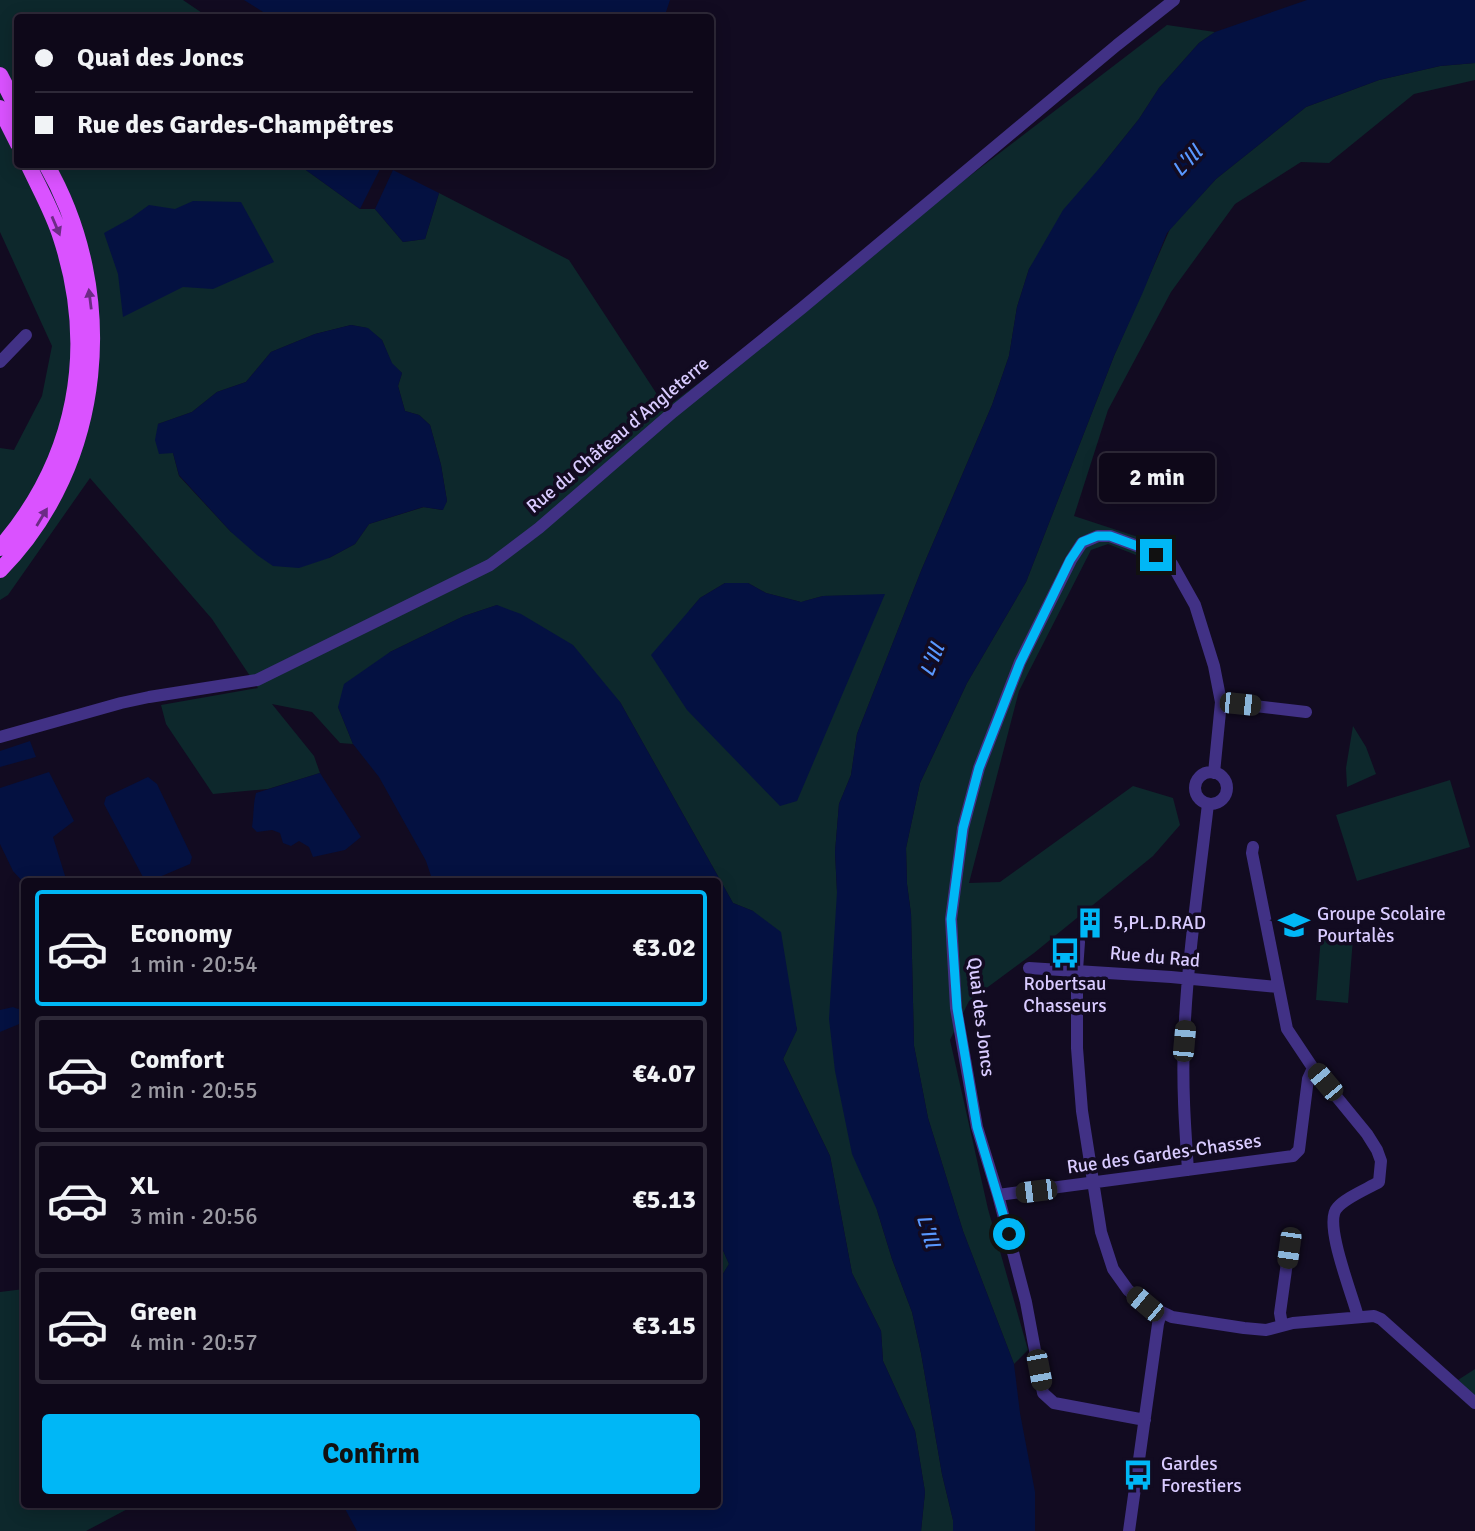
<!DOCTYPE html>
<html lang="en">
<head>
<meta charset="utf-8">
<style>
	:root { --surface:#0e0819; --page:#171122; --text:#f1f3f6; --muted:#9b9aa2; --line:#2e2938; --accent:#00b7f6 }
	body { margin:0; font-family:Signika,sans-serif; background:var(--page); color:var(--text); height:100vh; display:flex; flex-direction:column; font-size:26px; white-space:nowrap }
	* { box-sizing:border-box; margin:0 }
	p { font-size:23px; color:var(--muted) }
	.icon { flex:none; width:38px; height:38px; fill:none; stroke:currentColor; stroke-width:2; stroke-linecap:round; stroke-linejoin:round }
	.map { position:relative; flex:1; overflow:hidden }
	.sheet { position:absolute; left:21px; top:878px; width:700px; height:630px; display:flex; flex-direction:column; background:var(--surface); border-radius:7px; box-shadow:0 4px 18px #0003,0 0 0 2px var(--line) }
	.sheet>* { flex:none }
	.banner { position:absolute; left:14px; top:14px; width:700px; height:154px; border-radius:7px; box-shadow:0 4px 18px #0003,0 0 0 2px var(--line); display:grid; align-content:center; height:154px; padding:0 21px; background:var(--surface) }
	.end { position:absolute; width:32px; height:32px; margin:-16px; border:9px solid #00b7f6; background:#111; box-shadow:0 0 0 4px #111 }
	.from { border-radius:50% }
	.bubble { position:absolute; height:49px; border-radius:7px; background:var(--surface); box-shadow:0 4px 18px #0003,0 0 0 2px var(--line); font-size:23px; font-weight:800; line-height:49px; text-align:center }
	.car { position:absolute; width:21px; height:42px; margin:-21px -10px; border-radius:9px; box-shadow:0 0 5px 2px #0007; background:linear-gradient(#222 24%,#8ab4d8 0 40%,#222 0 76%,#8ab4d8 0 86%,#222 0) }
	.banner b { display:flex; align-items:center; gap:24px; height:66px; font-size:26px }
	.banner b+b { border-top:2px solid var(--line) }
	.banner i { width:18px; height:18px; background:var(--text) }
	ul { padding:12px 0 0; list-style:none }
	li { display:flex; align-items:center; gap:21px; height:116px; margin:0 14px 10px; padding:0 7px; border:4px solid var(--line); border-radius:7px }
	li div { flex:1 }
	li b { display:block; font-size:26px }
	li em { font-style:normal; font-weight:800 }
	li.current { border-color:var(--accent) }
	li>.icon { width:63px; height:63px; stroke-width:1.5 }
	.button { display:flex; gap:14px; margin-top:auto; padding:14px 21px }
	.button a { flex:1; height:80px; border-radius:7px; background:var(--accent); color:#111; font-size:28px; font-weight:800; line-height:80px; text-align:center }
	.map>svg:first-child { display:block }
	.green { fill:#0d282c; fill-rule:evenodd }
	.water { fill:#041141 }
	.lines { fill:none; stroke-linecap:round; stroke-linejoin:round }
	.minor { stroke:#413185; stroke-width:12 }
	.major { stroke:#da52ff; stroke-width:16 }
	.oneway { fill:#6c2b85 }
	.route { stroke:#00b7f6; stroke-width:9 }
	.labels { text-anchor:middle; dominant-baseline:central; stroke-width:7; stroke-linejoin:round; paint-order:stroke }
	.street-label { font-size:19px; fill:#d9cbff; stroke:#120b21 }
	.poi-label { font-size:19px; fill:#d9cbff; stroke:#120b21; text-anchor:start }
	.water-label { font-size:21px; font-style:italic; fill:#5998ff; stroke:#120b21 }
</style>
</head>
<body>
<div class="map">
<svg width="1475" height="1531" viewBox="0 0 1475 1531">
	<rect width="100%" height="100%" fill="#120b21"/>
	<path class="green" d="M0 0H183L208 17 18 18V164L299 165 360 209H375L403 242 425 239 439 193 569 260 666 408 1167 25 1215 32 1199 43 1159 88 1139 119 1103 164 1029 269 1017 307 1009 356 992 405 921 571 857 734 851 775 839 804 835 852 837 892 877 1210 892 1259 912 1312 921 1353 942 1474 953 1520V1531H921L925 1492 915 1431 883 1361 881 1331 852 1273 830 1156 783 1059 797 1029 753 911 733 903 620 702 497 605 464 616 390 652 338 707 353 744 340 743 312 712 272 704 314 756 320 773 268 789 213 794 166 724 161 705 258 688 212 619 90 478 8 595 0 600V448L14 450 42 396 52 346 0 232ZM351 325 367 328 382 340 392 364 402 373 398 386 405 411 419 415 430 425 441 465 447 501 442 510 424 507 369 524 355 544 329 558 231 532 179 476 173 453 158 424 192 412 217 392 246 382 271 352 315 334ZM725 583H748L766 593 801 602 823 596 885 595 689 611 700 598Z
		M1475 63V80L1414 94 1329 163 1301 162 1235 204 1171 292 1108 410 1074 516 1141 538 1136 555 1108 544 1091 550 1019 691 969 883 1000 882 1133 786 1173 798 1180 825 1153 856 1034 953 969 1001 950 1040 988 1209 1028 1350 1014 1364 963 1231 928 1118 914 1046 911 914 907 884 906 848 920 783 967 683 1026 582 1114 356 1170 229 1216 179 1306 107 1379 80 1440 66Z
		M1353 726 1366 747 1376 774 1347 787 1346 768Z
		M1450 780 1470 847 1357 881 1336 815Z
		M1321 935 1353 938 1348 1003 1316 1000Z
		M718 1239 729 1264 718 1282Z
		M24 1289V1505H135L86 1531H0V1292Z
		M1475 1369V1397L1458 1380Z"/>
	<path class="water" d="M244 0H670L664 18H457L434 14 426 18 271 17Z
		M1307 0H1475V63L1440 66 1379 80 1306 107 1216 179 1167 233 1143 292 1114 356 1026 582 967 683 920 783 906 848 907 884 911 914 914 1046 928 1118 963 1231 1014 1364 1020 1413 1035 1492V1531H953V1520L942 1474 921 1353 912 1312 892 1259 877 1210 852 1154 835 1071 829 1019 837 892 835 852 839 804 851 775 857 734 921 571 992 405 1009 356 1017 307 1029 269 1063 210 1103 164 1139 119 1159 88 1199 43 1215 32Z
		M299 165H382L360 209Z
		M393 170 439 193 425 239 403 242 375 209Z
		M193 201 241 202 274 262 213 289 183 287 123 317 118 274 104 233 131 218 149 205 175 209Z
		M351 325 368 328 382 340 392 363 402 373 398 386 405 411 419 415 430 425 441 465 447 501 443 510 423 507 369 524 355 544 329 558 299 568 273 566 257 555 231 532 179 475 173 453 159 454 155 440 158 424 192 412 217 392 246 382 271 352 315 334Z
		M725 583H748L766 593 801 602 823 596 885 594 797 801 780 806 687 710 651 655 700 598Z
		M497 605 521 614 573 645 620 702 733 903 753 911 781 932 797 1030 783 1059 830 1156 852 1273 881 1331 883 1361 915 1431 925 1492 921 1531H357L343 1505H718V1282L729 1264 718 1239V882H433L426 861 379 777 353 744 338 707 344 684 390 652 464 616Z
		M30 741 36 757 0 767V751Z
		M49 772 74 821 53 837 66 879 57 882 24 883 13 871 0 844V788Z
		M320 773 361 837 345 850 313 857 309 847 299 841 291 846 283 843 280 833 272 830 257 832 252 827C254 815 253 804 256 793Z
		M148 777 157 784 192 857 190 864 150 881 144 879 104 804 106 797Z
		M24 1006V1022L0 1032V1010L13 1007 18 1009Z"/>
	<g class="lines">
		<path class="minor" d="M0 362 26 335
			M1221 702 1306 712
			M0 737 121 703 149 697 257 680 490 565 539 528 673 412 802 308 1117 45 1174 0
			M1195 788a16 16 0 1 1 32 0a16 16 0 1 1-32 0Z
			M1253 847 1252 853 1287 1029 1313 1068 1367 1134 1377 1150 1381 1161 1379 1182C1367 1189 1345 1198 1337 1208 1323 1223 1353 1296 1358 1317
			M1079 942 1077 970V1048L1082 1111 1101 1232 1113 1269 1128 1290 1145 1304 1172 1317 1244 1328 1266 1330 1293 1323 1374 1316 1381 1319 1475 1403
			M1029 968 1171 977 1278 987
			M1188 1170C1185 1127 1182 1084 1184 1040 1187 961 1199 882 1208 804
			M998 1195 1293 1156 1299 1150 1308 1079 1313 1068
			M1282 1325 1280 1313 1289 1248
			M1145 1420 1054 1403 1043 1393 1026 1302 998 1195 977 1127 956 1008 951 919 963 828 979 768 1020 662 1071 560 1082 543 1098 536H1110L1140 547 1172 564 1195 605 1214 666 1221 702 1214 773
			M1129 1531 1158 1324 1161 1313"/>
		<path class="major" d="M0 75 18 110
			M0 108 18 144
			M0 548C77 459 97 349 61 238 53 212 39 188 28 164
			M0 570C105 464 120 293 46 164"/>
	</g>
	<defs><path id="oneway-solid" d="M-6-.8H1V-3.2L6.5 0L1 3.2V.8H-6Z" transform="scale(1.75)"/></defs>
	<g class="oneway">
		<use href="#oneway-solid" transform="translate(56 226) rotate(67)"/>
		<use href="#oneway-solid" transform="translate(90 299) rotate(-97)"/>
		<use href="#oneway-solid" transform="translate(42 517) rotate(-59)"/>
	</g>
	<g class="lines">
		<path class="route" d="M1009 1234 977 1127 957 1008 951 919 963 828 979 768 1020 663 1070 560 1082 542 1097 536H1110L1140 547 1156 555"/>
	</g>
	<defs>
		<g id="building-bare" transform="scale(2.415)"><path d="M-4-6H4V6H1V3H-1V6H-4ZM-2.5-4.3h1.7v1.8h-1.7ZM.8-4.3h1.7v1.8H.8ZM-2.5-1h1.7V.8h-1.7ZM.8-1h1.7V.8H.8Z" fill="#00b7f6" stroke="#120b21" stroke-width="2.5" paint-order="stroke"/></g>
		<g id="school-bare" transform="scale(2.415)"><path d="M0-5L7-2L0 1L-7-2ZM-4 1L0 2.5L4 1V4Q0 6-4 4Z" fill="#00b7f6" stroke="#120b21" stroke-width="2.5" paint-order="stroke"/></g>
		<g id="bus-bare" transform="scale(2.415)"><path d="M-5-6H5V4H4V6H2V4H-2V6H-4V4H-5ZM-3.5-4V0h7V-4ZM-3.5 1.2v1.5H-2V1.2ZM2 1.2v1.5H3.5V1.2Z" fill="#00b7f6" stroke="#120b21" stroke-width="2.5" paint-order="stroke"/></g>
	</defs>
	<g fill-rule="evenodd">
		<use href="#building-bare" x="1090" y="923"/>
		<use href="#school-bare" x="1294" y="925"/>
		<use href="#bus-bare" x="1065" y="953"/>
		<use href="#bus-bare" x="1138" y="1475"/>
	</g>
	<g class="labels">
		<g class="street-label">
			<text transform="translate(618 435) rotate(-40)">Rue du Château d'Angleterre</text>
			<text transform="translate(1155 957) rotate(5)">Rue du Rad</text>
			<text transform="translate(981 1017) rotate(83)">Quai des Joncs</text>
			<text transform="translate(1164 1154) rotate(-8)">Rue des Gardes-Chasses</text>
		</g>
		<g class="poi-label">
			<text x="1317" y="914">Groupe Scolaire<tspan x="1317" dy="22">Pourtalès</tspan></text>
			<text x="1113" y="923">5,PL.D.RAD</text>
			<text x="1065" y="984" text-anchor="middle">Robertsau<tspan x="1065" dy="22">Chasseurs</tspan></text>
			<text x="1161" y="1464">Gardes<tspan x="1161" dy="22">Forestiers</tspan></text>
		</g>
		<g class="water-label">
			<text transform="translate(1187 161) rotate(-46)">L'Ill</text>
			<text transform="translate(932 660) rotate(-68)">L'Ill</text>
			<text transform="translate(928 1231) rotate(73)">L'Ill</text>
		</g>
	</g>
</svg>
<i class="end from" style="left:1009px;top:1234px"></i>
<i class="end" style="left:1156px;top:555px"></i>
<div class="bubble" style="left:1099px;top:453px;width:116px">2 min</div>
<i class="car" style="left:1240px;top:704px;rotate:96deg"></i>
<i class="car" style="left:1184px;top:1041px;rotate:5deg"></i>
<i class="car" style="left:1325px;top:1082px;rotate:320deg"></i>
<i class="car" style="left:1036px;top:1191px;rotate:263deg"></i>
<i class="car" style="left:1289px;top:1248px;rotate:188deg"></i>
<i class="car" style="left:1145px;top:1304px;rotate:310deg"></i>
<i class="car" style="left:1039px;top:1370px;rotate:169deg"></i>
<div class="banner">
<b><i class="from"></i>Quai des Joncs</b>
<b><i></i>Rue des Gardes-Champêtres</b>
</div>
<section class="sheet">
<ul>
<li class="current"><svg class="icon" aria-label="car" viewBox="0 0 24 24"><path d="M5 17H2v-5l4-1 3-4h7l3 4 3 1v5h-3M9 17h6M6 11h13"/><circle cx="7" cy="17" r="2"/><circle cx="17" cy="17" r="2"/></svg><div><b>Economy</b><p>1 min · 20:54</p></div><em>€3.02</em></li>
<li><svg class="icon" aria-label="car" viewBox="0 0 24 24"><path d="M5 17H2v-5l4-1 3-4h7l3 4 3 1v5h-3M9 17h6M6 11h13"/><circle cx="7" cy="17" r="2"/><circle cx="17" cy="17" r="2"/></svg><div><b>Comfort</b><p>2 min · 20:55</p></div><em>€4.07</em></li>
<li><svg class="icon" aria-label="car" viewBox="0 0 24 24"><path d="M5 17H2v-5l4-1 3-4h7l3 4 3 1v5h-3M9 17h6M6 11h13"/><circle cx="7" cy="17" r="2"/><circle cx="17" cy="17" r="2"/></svg><div><b>XL</b><p>3 min · 20:56</p></div><em>€5.13</em></li>
<li><svg class="icon" aria-label="car" viewBox="0 0 24 24"><path d="M5 17H2v-5l4-1 3-4h7l3 4 3 1v5h-3M9 17h6M6 11h13"/><circle cx="7" cy="17" r="2"/><circle cx="17" cy="17" r="2"/></svg><div><b>Green</b><p>4 min · 20:57</p></div><em>€3.15</em></li>
</ul>
<div class="button"><a>Confirm</a></div>
</section>
</div>
</body>
</html>
